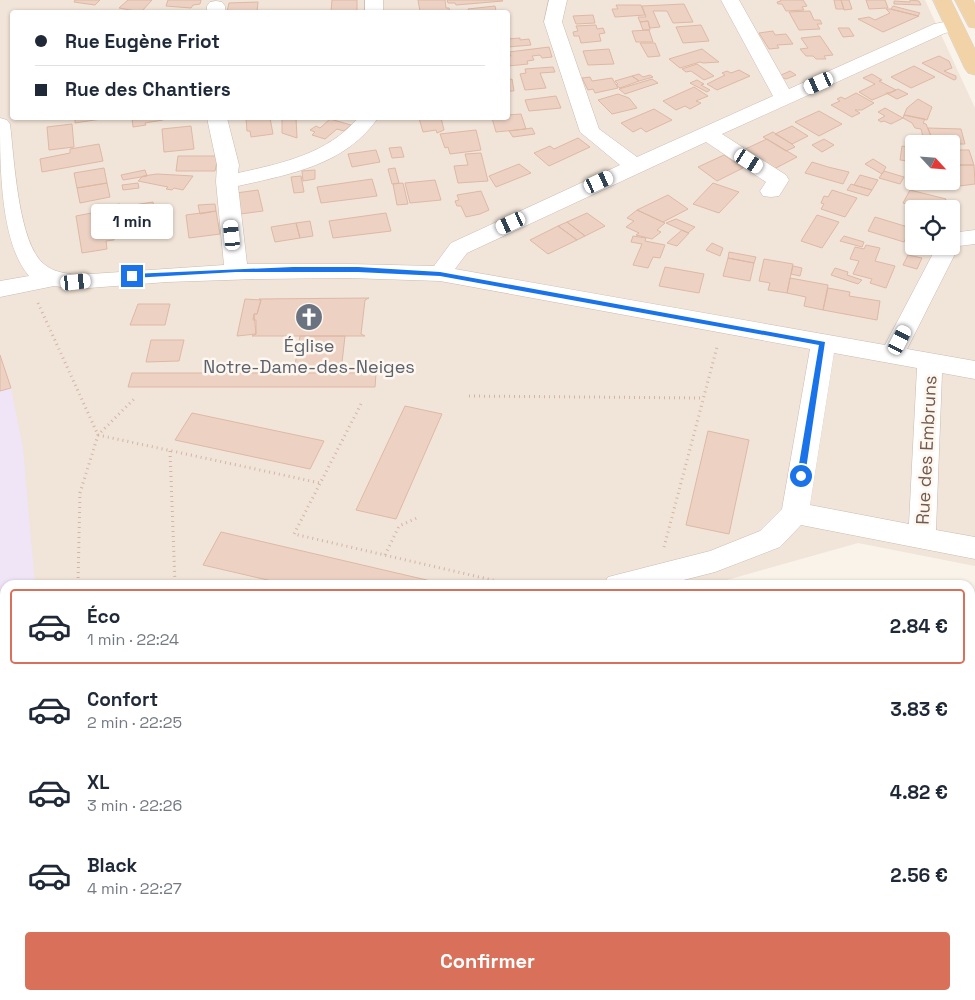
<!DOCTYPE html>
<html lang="fr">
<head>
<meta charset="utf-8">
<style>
	:root { --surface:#fff; --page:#f2f2f3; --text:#1f2937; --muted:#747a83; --line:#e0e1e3; --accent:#d8705a }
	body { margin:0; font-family:"Space Grotesk",sans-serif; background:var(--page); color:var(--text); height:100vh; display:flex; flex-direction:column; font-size:19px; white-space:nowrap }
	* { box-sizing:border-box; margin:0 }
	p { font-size:16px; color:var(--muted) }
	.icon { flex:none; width:28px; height:28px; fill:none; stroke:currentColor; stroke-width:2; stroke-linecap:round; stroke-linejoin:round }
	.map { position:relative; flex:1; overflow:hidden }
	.sheet { position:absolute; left:0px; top:580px; width:975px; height:420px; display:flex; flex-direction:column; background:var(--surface); border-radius:15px 15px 0 0; box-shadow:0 1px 4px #0004 }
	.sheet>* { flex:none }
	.banner { position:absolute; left:10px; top:10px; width:500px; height:110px; border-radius:5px; box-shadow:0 1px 4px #0004; display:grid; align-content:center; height:110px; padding:0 25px; background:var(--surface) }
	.needle { width:32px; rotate:116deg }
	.fabs { position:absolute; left:905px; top:135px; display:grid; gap:10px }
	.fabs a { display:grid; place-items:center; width:55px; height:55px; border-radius:5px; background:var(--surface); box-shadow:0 1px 4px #0004; font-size:25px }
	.end { position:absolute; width:22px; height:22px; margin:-11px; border:6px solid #1a73e8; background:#fff; box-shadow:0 0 0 2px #fff }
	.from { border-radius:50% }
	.bubble { position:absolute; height:35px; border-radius:5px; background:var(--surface); box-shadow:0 1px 4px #0004; font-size:16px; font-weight:700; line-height:35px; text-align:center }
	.car { position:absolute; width:15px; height:30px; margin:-15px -8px; border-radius:6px; box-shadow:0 0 4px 1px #0007; background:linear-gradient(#fff 24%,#345 0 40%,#fff 0 76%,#345 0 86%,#fff 0) }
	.banner b { display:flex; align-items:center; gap:18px; height:48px; font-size:19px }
	.banner b+b { border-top:1px solid var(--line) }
	.banner i { width:12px; height:12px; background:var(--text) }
	ul { padding:9px 0 0; list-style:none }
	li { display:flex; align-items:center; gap:15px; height:75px; margin:0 10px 8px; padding:0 15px; border:2px solid transparent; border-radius:5px }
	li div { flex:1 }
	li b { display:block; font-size:19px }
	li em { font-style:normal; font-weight:700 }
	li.active { border-color:var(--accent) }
	li>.icon { width:45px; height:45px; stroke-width:1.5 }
	.cta { display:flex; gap:10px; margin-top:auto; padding:10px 25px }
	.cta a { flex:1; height:58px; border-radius:5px; background:var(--accent); color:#fff; font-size:20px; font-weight:700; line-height:58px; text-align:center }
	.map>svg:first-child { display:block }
	.residential { fill:#f1e4d8; fill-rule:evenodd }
	.education { fill:#f0e5f7 }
	.building { fill:#edd2c3; stroke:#deb8a5 }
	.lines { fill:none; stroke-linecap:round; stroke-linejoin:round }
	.minor-casing { stroke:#ccbbb0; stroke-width:1 }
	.major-casing { stroke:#d8d1ce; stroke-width:1 }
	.path-far1 { stroke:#d2b5a6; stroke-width:3; stroke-dasharray:1 4; stroke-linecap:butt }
	.path { stroke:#d2b5a6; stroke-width:4; stroke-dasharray:1 4.5; stroke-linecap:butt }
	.minor { fill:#fff; fill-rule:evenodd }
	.major { fill:#f2d3a8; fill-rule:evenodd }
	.route { fill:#1a73e8 }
	.labels { text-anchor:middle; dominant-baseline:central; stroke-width:5; stroke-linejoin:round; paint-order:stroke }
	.worship-label { font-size:18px; fill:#5b616d; stroke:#fdf7ef }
	.street-label { font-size:18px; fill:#725a4f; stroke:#fdf7ef }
</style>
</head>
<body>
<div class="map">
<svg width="975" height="1000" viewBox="0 0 975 1000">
	<rect width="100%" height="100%" fill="#faf3e9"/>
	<path class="residential" d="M0 0H925L975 108V566L858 543 709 585H5V794L0 795ZM12 12H508V118H12ZM914 144H951V181H914ZM914 209H951V246H914Z"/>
	<path class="education" d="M0 355 11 388 23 449 35 585H5V625L0 626Z"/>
	<path class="building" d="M75 0H100L95 5 74 2Z
		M128 0H152L141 12 119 8Z
		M168 0H201L200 4 193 5 191 8 166 6Z
		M332 0H357V12H331Z
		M418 0H445L446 8H449L450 12 420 11Z
		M447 0H502L503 1 456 5 455 3H448Z
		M780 0H803L807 6 802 7 804 10 786 11 782 4H778L777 2 781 1Z
		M834 0H841L844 9H836Z
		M841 0H849L852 9 844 10Z
		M866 0H885L888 8 869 9Z
		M910 0 919 1 921 5 894 4V1L910 2Z
		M258 2 257 12H227L229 3Z
		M684 4 693 22 673 23 667 11H653L660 27 650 28 648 21 640 22 638 17H646L642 6Z
		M616 5H641L645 15 615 17 612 9H618Z
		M495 6 496 11H492L493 12H469L468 9Z
		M893 6 920 13 918 16 891 9Z
		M886 9H890L919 16 883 32 858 19 869 17 875 20 890 13Z
		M810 11 814 20H820L822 24H817L820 29 799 30 789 12Z
		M593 15 595 23 576 24 573 16Z
		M648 21 650 30H643L640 22Z
		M596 25 597 29 603 28 605 33 599 34 601 41 581 43 579 36H574L573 32 578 31 576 26Z
		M701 25 709 41 683 43 676 27Z
		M838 28H849L854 36 843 37Z
		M649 30 653 42H636L632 31Z
		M773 31 775 35 786 34 793 44 777 45 779 48 769 49 759 33Z
		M820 36 833 55 824 56 826 59H816L813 56H806L800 49 808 48 801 38Z
		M520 38V40L529 39 531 45 508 47V39Z
		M640 43H655L660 56 648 57Z
		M549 47 552 57 542 58 540 55 532 56 534 60 527 61 528 64 508 66V57L511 56 509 52Z
		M609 49 614 64 588 65 583 51Z
		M702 49 719 62 703 63 700 62 680 68 669 59Z
		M939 56 949 61 952 68 944 71 956 76V79L954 80 922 63Z
		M697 64 714 76 704 80 691 71 686 72 682 69Z
		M914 66 935 77 911 88 891 77Z
		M553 67 555 72 540 73 546 88 525 90 520 74 526 73 525 69Z
		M739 70 750 76 717 90 707 84 725 75 722 73 727 71 731 73Z
		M790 71 796 75 786 79 779 76Z
		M639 74 643 77 650 75 653 77 639 81 632 76Z
		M872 74 882 80 879 81 896 90 872 100 859 92 875 84 863 78Z
		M632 76 639 81 620 88 616 85 618 84 615 81Z
		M590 77 592 81 612 78 618 88 595 93 593 89 588 90 582 78Z
		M512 79 514 91H508V80Z
		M652 79 658 83 625 94 619 89Z
		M697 80 704 84 701 85 710 90 707 92 690 83Z
		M694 87 708 96 696 101 701 103 690 109 685 106 676 110 663 101Z
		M898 89 908 94 897 99 886 93H890Z
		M856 93 874 103 862 110H855L860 113 852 117 831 105 840 101 837 99 841 97 845 99Z
		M618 94 629 98 637 108 612 114 598 100Z
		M556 96 561 108 529 111 525 100Z
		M918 99 932 107 927 120 904 115 907 108Z
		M885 108 903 118 891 124 884 121 881 122 878 120 885 116 878 112Z
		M654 109 672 120 646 132 641 128 633 132 621 123Z
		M819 111 842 124 819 136 795 122Z
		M521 114 526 129 496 132 492 118H508V115Z
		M904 115 925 119 923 123 926 124 934 144H925L921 129 915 128 912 123 903 118Z
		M75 118H101V119L75 123Z
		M132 118H163V120L145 123 146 125 133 127Z
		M246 118H270L273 134 251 137 250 131H247Z
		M282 118H296L297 138 282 133Z
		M419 118H441L444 130 437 133 436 130 423 132Z
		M330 119 351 125 344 131 337 129 325 139 312 135 315 132 310 130 316 126 320 128Z
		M72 124 74 147 49 150 47 127Z
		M191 126 194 149 164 152 162 129Z
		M792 126 808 136 792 144 775 134Z
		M532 128 535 134 513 137 509 131Z
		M928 128 961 129 965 144H934Z
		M476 130 481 150 450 154 448 147 445 148 440 134Z
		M773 132 792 144 795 147 786 151 763 137Z
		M578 138 590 147 549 166 534 153 550 146 554 149Z
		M767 139 797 157 774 169 743 150Z
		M824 139 834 145 822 152 812 145Z
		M99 144 103 161 42 172 40 159 70 153V149Z
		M902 146 914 148V162L900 160Z
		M401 147 404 157 392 158 389 148Z
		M376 150 380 162 352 167 348 154Z
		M951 150H969L974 165H951Z
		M481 153 488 181 458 183 454 166 468 165 465 154Z
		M724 155 743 168 717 181 698 167Z
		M178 156H215L217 162 215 171H176Z
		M873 159 886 167 882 174 865 164Z
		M812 162 828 167 849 172 843 184 805 173Z
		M519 164 531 173 496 187 489 176Z
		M951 165H974L975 184 959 186Z
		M104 168 107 183 77 188 74 173Z
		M395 168 399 183 392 184 388 169Z
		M145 170 147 176 123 180 121 175Z
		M315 170V179L303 181 302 171Z
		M884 171 904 177 900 184 879 178Z
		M157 174 193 176 183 190 174 188 172 190 166 189 168 187 138 181 143 176Z
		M860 175 878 180 872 190 854 185Z
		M301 176 304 192 294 193 291 177Z
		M372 179 377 196 321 203 317 187Z
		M435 180 441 200 410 203 405 183Z
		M107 183 110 197 80 203 77 188Z
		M138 183 139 188 123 190 122 185Z
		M403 183 408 204 397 205 393 184Z
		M713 183 739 192 719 213 693 204Z
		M851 184 854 185 872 190 868 196 847 190Z
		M258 190 263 211 240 214 236 193Z
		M832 190 857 198 845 217 821 209 824 204 821 203 824 196 828 197Z
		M910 190 946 199 941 209H923L903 203Z
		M481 191 489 210 480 214 466 217 461 206H457L455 201 459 200 457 195Z
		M668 195 688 209 663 222 637 210Z
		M153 202 154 207 165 206 168 218 172 217V223L142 228 140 217 126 220 124 213 136 211 134 205Z
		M120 204 121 214 114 215 113 205Z
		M215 204 216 211 200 214 198 205Z
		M637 210 665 223 657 230 661 232 652 239 636 235 639 233 626 227 634 221 627 218Z
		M102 211 106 230 112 229 114 240 106 241 107 249 82 253 76 216Z
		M216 211 220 234 189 238 186 215Z
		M386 213 391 231 333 238 329 221Z
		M587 213 605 226 585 236 567 222Z
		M817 215 839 222 822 248 801 241Z
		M875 217 911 228 904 242 868 231Z
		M138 218 139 225 127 227 126 220Z
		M676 219 695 227 688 233 666 223Z
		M310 221 313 236 300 238 296 223Z
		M567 222 585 236 577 240 558 226Z
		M296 223 300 238 275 242 271 227Z
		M558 226 577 240 548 254 530 240Z
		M682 230 689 233 677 246 667 243Z
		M633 236 646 238 645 241 665 245 660 258 653 257 648 268 633 265 642 244 631 242Z
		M844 236 864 242 862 247 840 241Z
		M712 243 723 248 720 256 706 250Z
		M866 245 880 248 875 261 895 266 886 288 870 283 872 279 853 274 859 261 850 259 855 247 864 249Z
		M729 252 756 257 754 263 728 258Z
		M908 255 922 258 917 269 903 265Z
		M728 258 754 263 750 281 723 276Z
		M764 259 793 264 787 293 768 290 770 283 759 281Z
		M793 266 802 268 800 276 791 274Z
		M665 267 704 274 699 293 659 286Z
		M835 268 848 272 847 275 862 280 858 284 831 275Z
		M790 278 828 285 823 310 804 306 806 297 787 293Z
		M828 288 850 292 849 296 880 301 877 320 823 310Z
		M369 298 365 300 361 334 365 336H252L256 334V320H253L254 314H257L261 300 259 299Z
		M245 299 261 300 257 314H254L256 334 237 336Z
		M138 304H170L165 325H130Z
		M300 336H345L341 371H294Z
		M151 340H184L179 361 146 362Z
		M0 355 11 388 0 391Z
		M132 373H376L375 387H128Z
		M405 406 442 414 396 519 356 510Z
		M192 413 324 441 310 469 175 440Z
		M708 431 749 440 729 534 686 525Z
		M221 532 448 585H289L203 565Z
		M5 698V740L0 741V699Z"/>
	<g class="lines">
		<g class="minor-casing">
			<path id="minor" d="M365 0H383V12H365Z
				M549 0H567L562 22 599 129 637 157 773 96 721 0H739L789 89 934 24 954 20 960 22 963 26 960 30 945 33 722 134 786 175 789 180 779 196 771 197 763 196 760 191 766 182 706 142 467 253 455 269 885 345 937 246H951V233L975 230V244L959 246 907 349 975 361V379L942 373 936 530 975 537V559L801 525 780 547 715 572 664 585H603L608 577 710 551 760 531 782 509 810 349 440 281 349 278 258 279 167 282 76 289 54 286 0 297V281L29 276C0 243 0 164 0 118L7 120 10 124C14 156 18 244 44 264 53 272 64 273 76 275L224 265 216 182 217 165 207 118H227L239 165 238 173C283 163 327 154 358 118H378C345 165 291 174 238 186L247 264H349L434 266 451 243 620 165 580 132 544 22ZM834 353 917 368 909 524 810 505Z
				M216 1 222 2 225 6V12H207V6L210 2Z
				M0 757H5V787H0Z
				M970 793 975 794V824L970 823Z"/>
		</g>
		<g class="major-casing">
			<path id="major" d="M933 0H951L975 49V75L968 73 965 69Z
				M955 0H973L975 4V28L969 27Z"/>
		</g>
		<path class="path-far1" d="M38 303 98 435 320 483
			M469 396 703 398
			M361 404 294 534 505 583
			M170 451 175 583
			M664 547 717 347
			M385 555 399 526 419 517
			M78 583 80 493 98 435 135 398"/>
		<path class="path" d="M175 582V585
			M500 582 512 585
			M78 585V582"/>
		<use href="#minor" class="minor"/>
		<use href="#major" class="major"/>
	</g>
	<path class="route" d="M293 267H358L440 272 825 342 805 476 801 478 797 476 819 345 440 276 358 272H236L132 278 128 276 132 274Z"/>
	<defs>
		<g id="church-disc" transform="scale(1.4375)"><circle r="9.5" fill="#6b7280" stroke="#fdf7ef"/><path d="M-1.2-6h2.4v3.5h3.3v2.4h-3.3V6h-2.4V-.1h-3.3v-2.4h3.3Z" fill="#fff"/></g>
	</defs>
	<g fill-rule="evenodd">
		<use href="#church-disc" x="309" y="317"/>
	</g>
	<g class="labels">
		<g class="worship-label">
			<text x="309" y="345">Église<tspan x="309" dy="21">Notre-Dame-des-Neiges</tspan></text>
		</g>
		<g class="street-label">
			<text transform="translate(926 450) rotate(-87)">Rue des Embruns</text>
		</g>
	</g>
</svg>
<div class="fabs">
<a><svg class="needle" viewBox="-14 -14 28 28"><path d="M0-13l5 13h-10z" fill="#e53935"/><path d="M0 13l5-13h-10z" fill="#747a83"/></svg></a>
<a><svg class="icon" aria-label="locate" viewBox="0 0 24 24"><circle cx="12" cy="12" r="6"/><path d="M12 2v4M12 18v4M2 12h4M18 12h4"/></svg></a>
</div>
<i class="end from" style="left:801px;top:476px"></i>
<i class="end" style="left:132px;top:276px"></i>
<div class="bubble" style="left:91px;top:204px;width:82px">1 min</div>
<i class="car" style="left:819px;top:83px;rotate:246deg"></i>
<i class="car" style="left:749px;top:161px;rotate:123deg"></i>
<i class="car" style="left:599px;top:182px;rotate:65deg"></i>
<i class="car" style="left:511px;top:223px;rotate:245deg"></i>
<i class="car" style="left:232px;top:235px;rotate:354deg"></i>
<i class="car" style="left:76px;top:282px;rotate:84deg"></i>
<i class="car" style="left:900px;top:340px;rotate:27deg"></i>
<div class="banner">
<b><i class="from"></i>Rue Eugène Friot</b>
<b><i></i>Rue des Chantiers</b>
</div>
<section class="sheet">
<ul>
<li class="active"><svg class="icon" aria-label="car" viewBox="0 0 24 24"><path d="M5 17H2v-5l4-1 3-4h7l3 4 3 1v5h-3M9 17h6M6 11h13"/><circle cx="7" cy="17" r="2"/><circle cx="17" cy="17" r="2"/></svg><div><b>Éco</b><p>1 min · 22:24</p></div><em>2.84 €</em></li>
<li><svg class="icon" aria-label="car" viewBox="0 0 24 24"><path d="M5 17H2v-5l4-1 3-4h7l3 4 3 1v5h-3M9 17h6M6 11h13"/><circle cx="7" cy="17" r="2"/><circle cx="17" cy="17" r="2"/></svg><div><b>Confort</b><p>2 min · 22:25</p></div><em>3.83 €</em></li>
<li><svg class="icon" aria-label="car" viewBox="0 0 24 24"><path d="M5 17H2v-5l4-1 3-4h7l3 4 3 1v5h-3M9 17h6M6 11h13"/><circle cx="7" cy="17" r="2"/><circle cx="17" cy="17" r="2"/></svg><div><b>XL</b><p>3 min · 22:26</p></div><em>4.82 €</em></li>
<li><svg class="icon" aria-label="car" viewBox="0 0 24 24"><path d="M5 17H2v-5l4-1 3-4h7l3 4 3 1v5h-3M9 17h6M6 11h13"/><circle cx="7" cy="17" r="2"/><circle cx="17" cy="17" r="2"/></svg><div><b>Black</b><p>4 min · 22:27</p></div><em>2.56 €</em></li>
</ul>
<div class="cta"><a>Confirmer</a></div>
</section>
</div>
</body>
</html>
